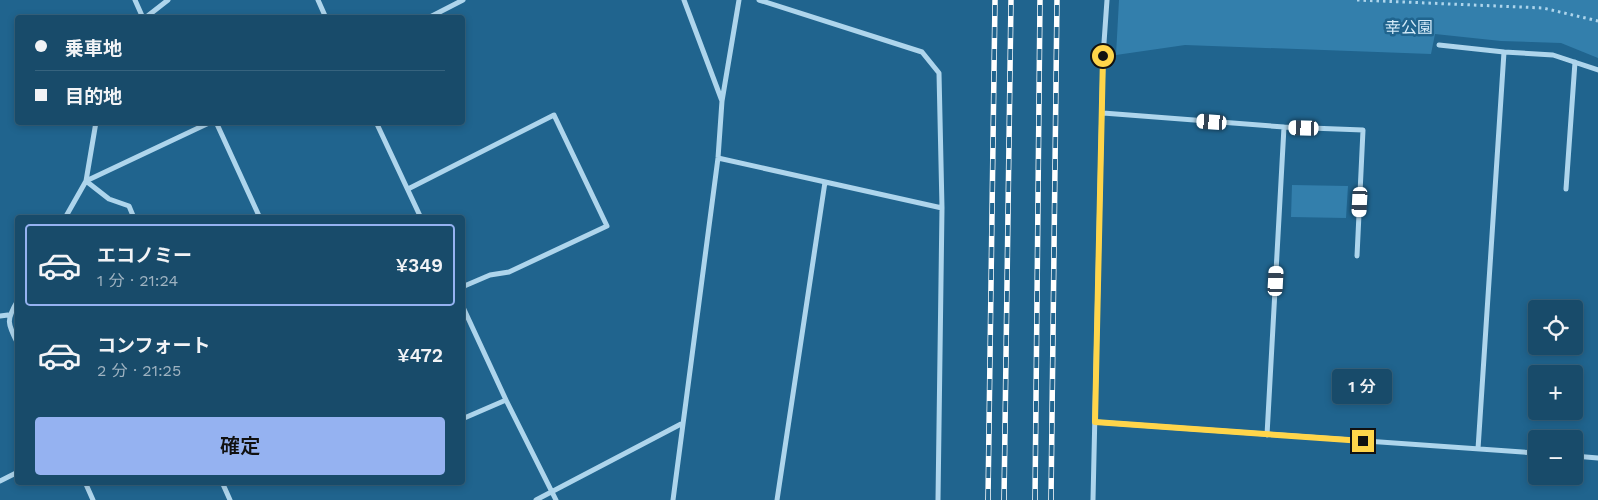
<!DOCTYPE html>
<html lang="ja">
<head>
<meta charset="utf-8">
<style>
	:root { --surface:#184b6a; --page:#255572; --text:#f1f3f6; --muted:#9fb3c1; --line:#36637e; --accent:#95b2f1 }
	body { margin:0; font-family:"Work Sans","Noto Sans JP",sans-serif; background:var(--page); color:var(--text); height:100vh; display:flex; flex-direction:column; font-size:19px; white-space:nowrap }
	* { box-sizing:border-box; margin:0 }
	p { font-size:16px; color:var(--muted) }
	.icon { flex:none; width:28px; height:28px; fill:none; stroke:currentColor; stroke-width:2; stroke-linecap:round; stroke-linejoin:round }
	.map { position:relative; flex:1; overflow:hidden }
	.panel { position:absolute; left:15px; top:215px; width:450px; height:270px; display:flex; flex-direction:column; background:var(--surface); border-radius:5px; box-shadow:0 2px 8px #0003,0 0 0 1px var(--line) }
	.panel>* { flex:none }
	.guide { position:absolute; left:15px; top:15px; width:450px; height:110px; border-radius:5px; box-shadow:0 2px 8px #0003,0 0 0 1px var(--line); display:grid; align-content:center; height:110px; padding:0 20px; background:var(--surface) }
	.controls { position:absolute; left:1528px; top:300px; display:grid; gap:10px }
	.controls a { display:grid; place-items:center; width:55px; height:55px; border-radius:5px; background:var(--surface); box-shadow:0 2px 8px #0003,0 0 0 1px var(--line); font-size:25px }
	.end { position:absolute; width:22px; height:22px; margin:-11px; border:6px solid #ffd54a; background:#111; box-shadow:0 0 0 2px #111 }
	.from { border-radius:50% }
	.bubble { position:absolute; height:35px; border-radius:5px; background:var(--surface); box-shadow:0 2px 8px #0003,0 0 0 1px var(--line); font-size:16px; font-weight:600; line-height:35px; text-align:center }
	.car { position:absolute; width:15px; height:30px; margin:-15px -8px; border-radius:6px; box-shadow:0 0 4px 1px #0007; background:linear-gradient(#fff 24%,#345 0 40%,#fff 0 76%,#345 0 86%,#fff 0) }
	.guide b { display:flex; align-items:center; gap:18px; height:48px; font-size:19px }
	.guide b+b { border-top:1px solid var(--line) }
	.guide i { width:12px; height:12px; background:var(--text) }
	ul { padding:9px 0 0; list-style:none }
	li { display:flex; align-items:center; gap:15px; height:82px; margin:0 10px 8px; padding:0 10px; border:2px solid transparent; border-radius:5px }
	li div { flex:1 }
	li b { display:block; font-size:19px }
	li em { font-style:normal; font-weight:600 }
	li.on { border-color:var(--accent) }
	li>.icon { width:45px; height:45px; stroke-width:1.5 }
	.primary-button { display:flex; gap:10px; margin-top:auto; padding:10px 20px }
	.primary-button a { flex:1; height:58px; border-radius:5px; background:var(--accent); color:#111; font-size:20px; font-weight:600; line-height:58px; text-align:center }
	.map>svg:first-child { display:block }
	.green { fill:#337fac }
	.lines { fill:none; stroke-linecap:round; stroke-linejoin:round }
	.path { stroke:#aed5ec; stroke-width:3; stroke-dasharray:2.5 4; stroke-linecap:butt }
	.street { stroke:#aed5ec; stroke-width:5 }
	.rail-casing { stroke:#fff; stroke-width:5.5 }
	.rail { stroke:#20648e; stroke-width:4; stroke-dasharray:11; stroke-linecap:butt }
	.route { stroke:#ffd54a; stroke-width:6 }
	.labels { text-anchor:middle; dominant-baseline:central; stroke-width:5; stroke-linejoin:round; paint-order:stroke }
	.park-label { font-size:16px; fill:#d4ebf9; stroke:#20648e }
</style>
</head>
<body>
<div class="map">
<svg width="1598" height="500" viewBox="0 0 1598 500">
	<rect width="100%" height="100%" fill="#20648e"/>
	<path class="green" d="M1119 0H1598V58L1561 43 1501 41 1435 34 1431 54 1185 45 1116 55Z
		M1292 185 1348 186 1346 218 1291 217Z"/>
	<g class="lines">
		<path class="path" d="M1357 0 1543 8 1598 21"/>
		<path class="street" d="M135 0 143 18
			M318 0 326 18
			M684 0 722 101
			M759 0 922 52 939 73 942 208 938 500
			M145 18 168 0
			M428 18 463 0
			M1439 45 1504 52
			M1103 113 1284 127 1267 435
			M216 122 260 218
			M376 122 421 218
			M1284 127 1363 130 1357 256
			M718 158 942 208
			M408 189 554 115 607 226 509 272 490 275 462 287
			M1566 189 1575 62
			M65 218 86 181 96 122
			M134 218 129 206 109 199 86 181 211 122
			M18 300C6 320 7 323 18 344
			M462 305 506 400 556 500
			M0 316 8 315
			M462 419 506 400
			M1095 422 1536 453
			M1478 449 1504 52 1553 55 1598 70
			M1574 456 1598 458
			M0 481 18 472
			M85 482 93 500
			M222 482 230 500
			M536 500 681 424
			M673 500 718 158 722 101 739 0
			M777 500 825 182
			M1093 500 1103 57 1107 0"/>
		<g class="rail-casing">
			<path id="rail" d="M988 500 995 0
				M1004 500 1011 0
				M1035 500 1040 0
				M1051 500 1057 0"/>
		</g>
		<use href="#rail" class="rail"/>
	</g>
	<g class="lines">
		<path class="route" d="M1103 56 1095 422 1363 441"/>
	</g>
	<g class="labels">
		<g class="park-label">
			<text x="1409" y="27">幸公園</text>
		</g>
	</g>
</svg>
<div class="controls">
<a><svg class="icon" aria-label="locate" viewBox="0 0 24 24"><circle cx="12" cy="12" r="6"/><path d="M12 2v4M12 18v4M2 12h4M18 12h4"/></svg></a>
<a>+</a>
<a>−</a>
</div>
<i class="end from" style="left:1103px;top:56px"></i>
<i class="end" style="left:1363px;top:441px"></i>
<div class="bubble" style="left:1332px;top:369px;width:60px">1 分</div>
<i class="car" style="left:1212px;top:122px;rotate:274deg"></i>
<i class="car" style="left:1304px;top:128px;rotate:272deg"></i>
<i class="car" style="left:1360px;top:202px;rotate:183deg"></i>
<i class="car" style="left:1276px;top:281px;rotate:3deg"></i>
<div class="guide">
<b><i class="from"></i>乗車地</b>
<b><i></i>目的地</b>
</div>
<section class="panel">
<ul>
<li class="on"><svg class="icon" aria-label="car" viewBox="0 0 24 24"><path d="M5 17H2v-5l4-1 3-4h7l3 4 3 1v5h-3M9 17h6M6 11h13"/><circle cx="7" cy="17" r="2"/><circle cx="17" cy="17" r="2"/></svg><div><b>エコノミー</b><p>1 分 · 21:24</p></div><em>¥349</em></li>
<li><svg class="icon" aria-label="car" viewBox="0 0 24 24"><path d="M5 17H2v-5l4-1 3-4h7l3 4 3 1v5h-3M9 17h6M6 11h13"/><circle cx="7" cy="17" r="2"/><circle cx="17" cy="17" r="2"/></svg><div><b>コンフォート</b><p>2 分 · 21:25</p></div><em>¥472</em></li>
</ul>
<div class="primary-button"><a>確定</a></div>
</section>
</div>
</body>
</html>
